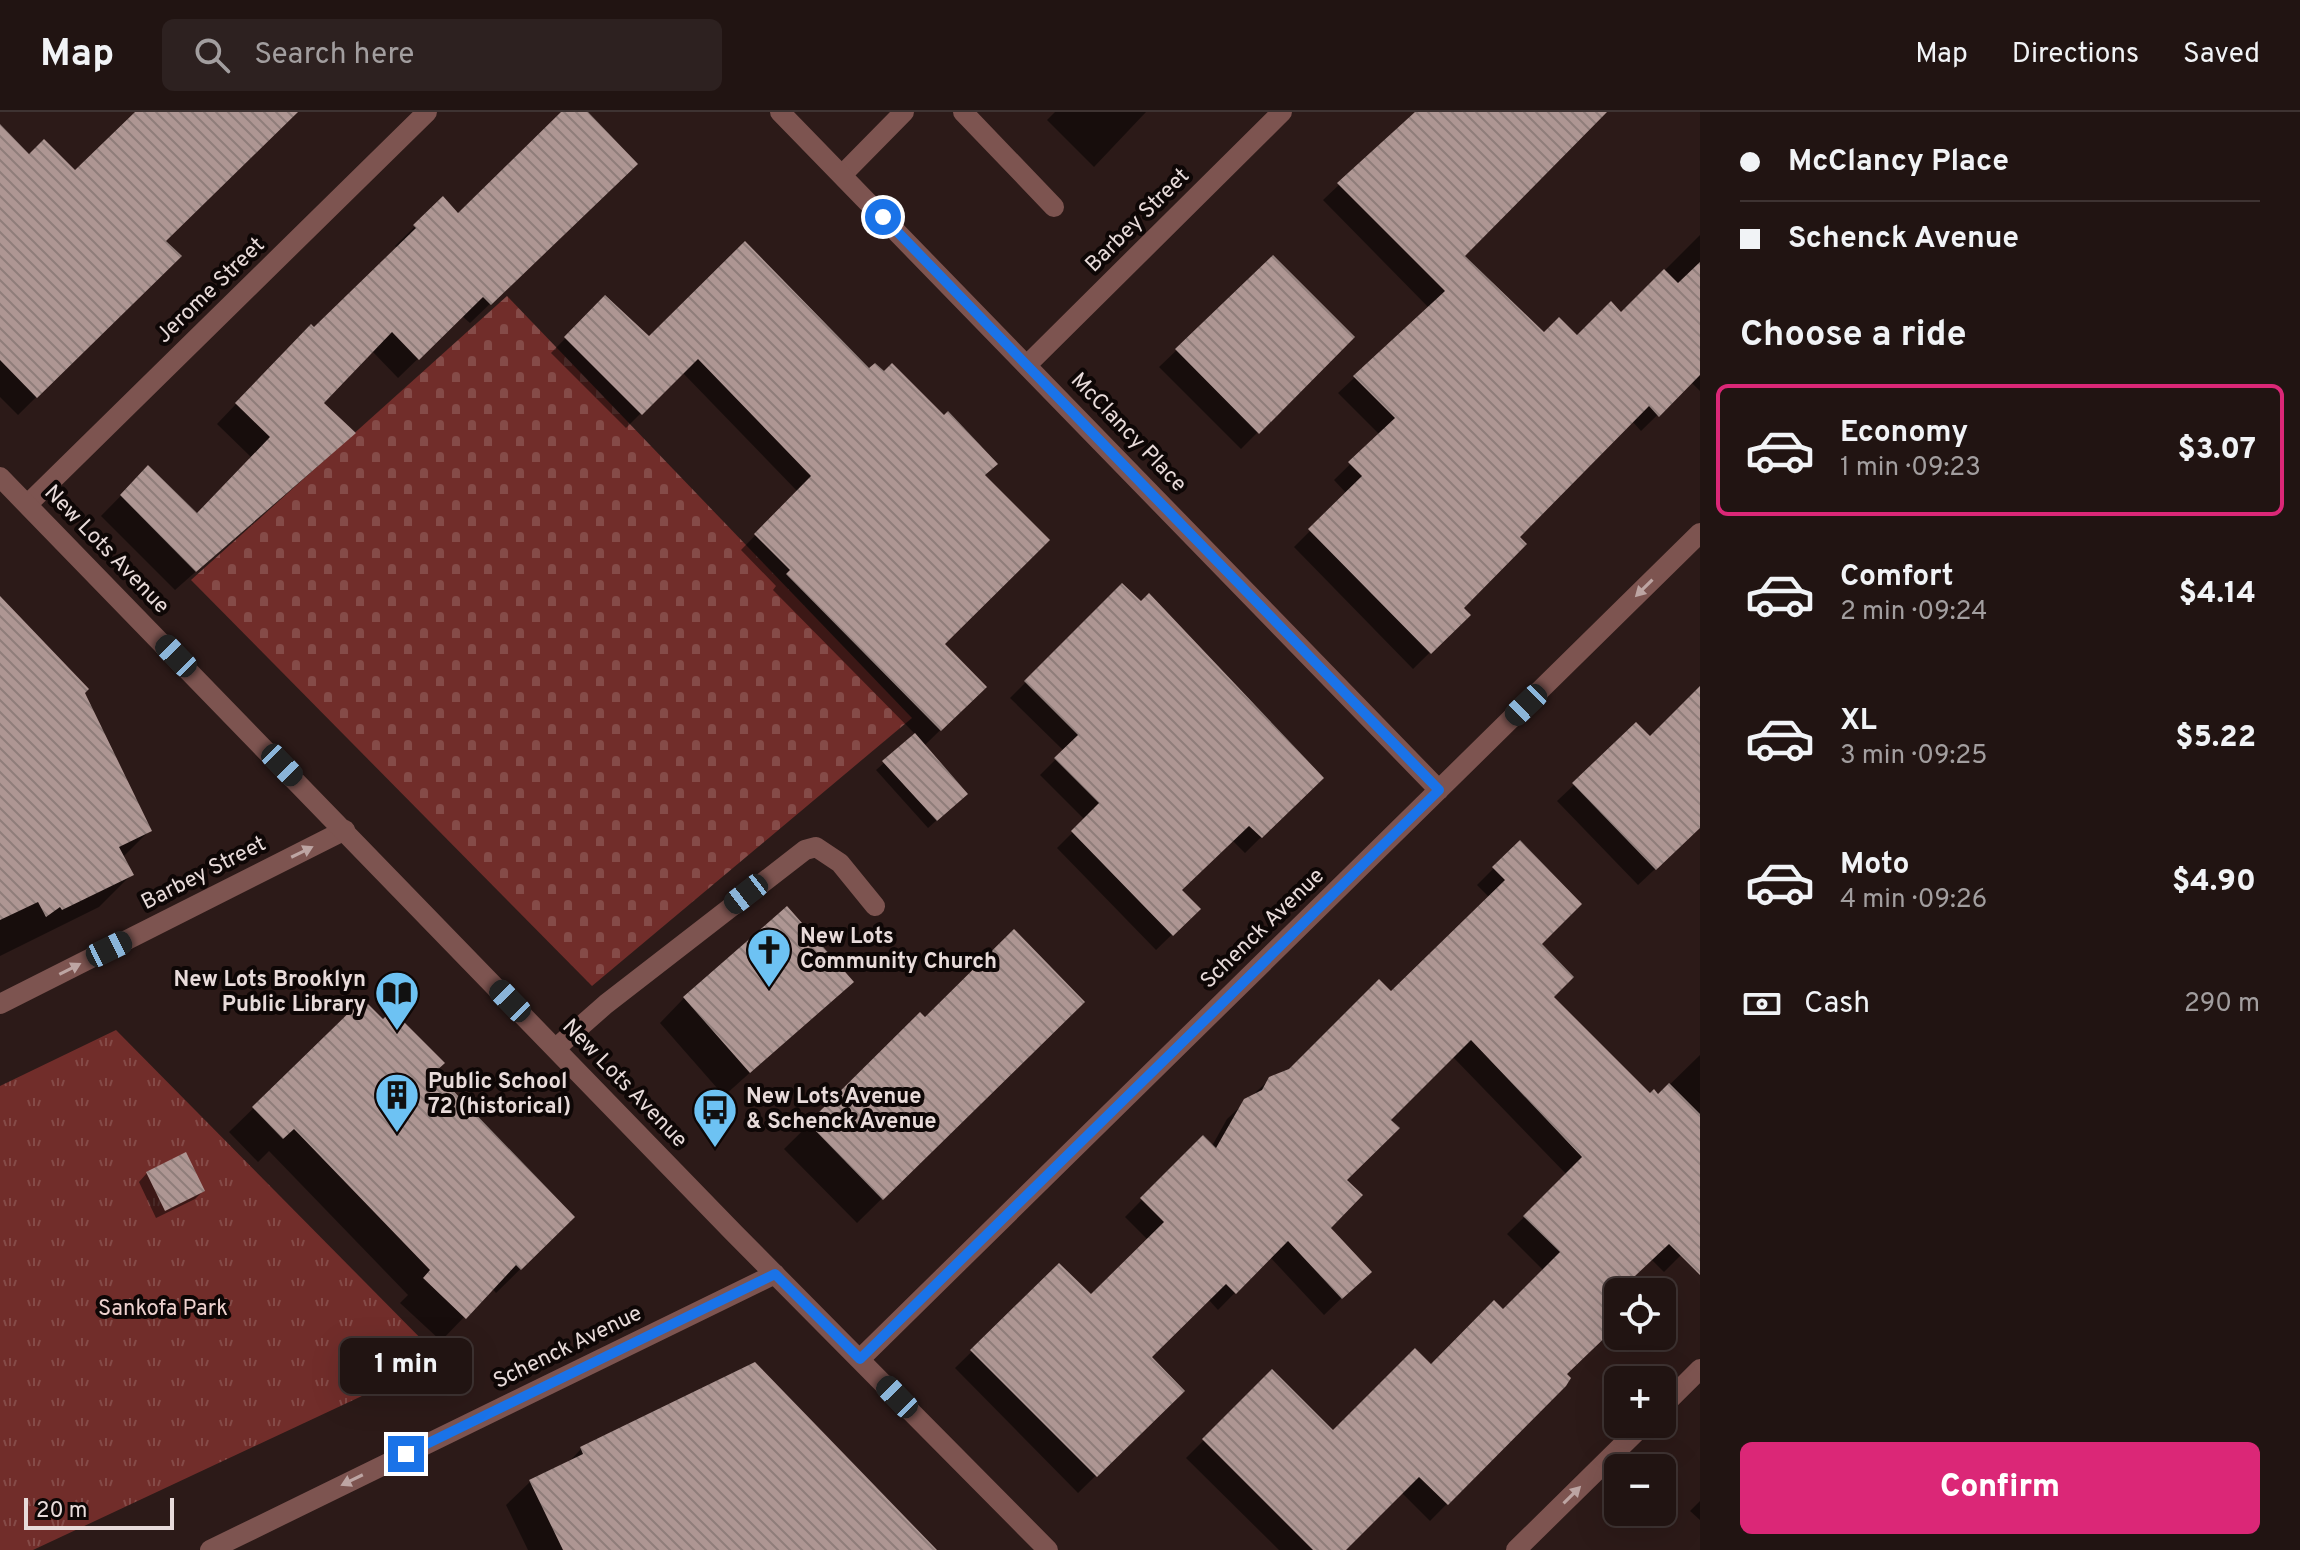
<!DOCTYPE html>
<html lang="en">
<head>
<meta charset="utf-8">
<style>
	:root { --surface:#211412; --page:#2d2120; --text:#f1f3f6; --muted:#a29e9f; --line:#3e3332; --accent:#db2777 }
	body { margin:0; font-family:Overpass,sans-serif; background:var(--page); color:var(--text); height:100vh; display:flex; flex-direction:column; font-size:30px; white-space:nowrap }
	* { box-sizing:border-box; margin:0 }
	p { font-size:26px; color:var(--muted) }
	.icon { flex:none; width:44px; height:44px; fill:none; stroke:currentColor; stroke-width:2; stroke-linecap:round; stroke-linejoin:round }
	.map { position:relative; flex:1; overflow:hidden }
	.panel { display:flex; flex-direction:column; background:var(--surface); width:600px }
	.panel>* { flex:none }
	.hud { display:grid; align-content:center; height:176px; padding:0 40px; background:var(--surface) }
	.controls { position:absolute; left:1604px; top:1166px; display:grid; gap:16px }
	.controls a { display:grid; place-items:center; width:72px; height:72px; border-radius:12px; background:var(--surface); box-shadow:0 8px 32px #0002,0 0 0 2px var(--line); font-size:40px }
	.scale { position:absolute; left:24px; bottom:20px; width:150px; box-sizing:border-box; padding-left:8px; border:4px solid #e8dbda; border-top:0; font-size:22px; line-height:28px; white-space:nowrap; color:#e8dbda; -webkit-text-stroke:6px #0e0706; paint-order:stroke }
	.end { position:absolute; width:36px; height:36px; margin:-18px; border:10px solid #1a73e8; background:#fff; box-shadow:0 0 0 4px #fff }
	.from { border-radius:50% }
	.bubble { position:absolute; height:56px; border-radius:12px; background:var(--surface); box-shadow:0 8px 32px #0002,0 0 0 2px var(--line); font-size:26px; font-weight:800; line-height:56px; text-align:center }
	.car { position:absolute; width:24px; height:48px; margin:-24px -12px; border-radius:10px; box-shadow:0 0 6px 2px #0007; background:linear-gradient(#222 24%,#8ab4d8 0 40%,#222 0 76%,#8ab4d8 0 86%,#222 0) }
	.hud b { display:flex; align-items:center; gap:28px; height:76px; font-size:30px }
	.hud b+b { border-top:2px solid var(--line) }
	.hud i { width:20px; height:20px; background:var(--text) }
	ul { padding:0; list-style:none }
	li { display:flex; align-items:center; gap:24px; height:132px; margin:0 16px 12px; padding:0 24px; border:4px solid transparent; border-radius:12px }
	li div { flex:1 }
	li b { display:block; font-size:30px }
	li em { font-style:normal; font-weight:800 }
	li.active { border-color:var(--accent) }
	li>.icon { width:72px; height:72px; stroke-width:1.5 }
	h2 { padding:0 40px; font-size:36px; line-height:96px }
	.pay { display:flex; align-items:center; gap:20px; height:88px; padding:0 40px; font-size:30px }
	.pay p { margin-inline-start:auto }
	.cta { display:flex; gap:16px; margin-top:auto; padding:16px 40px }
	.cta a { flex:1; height:92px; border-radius:12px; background:var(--accent); color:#fff; font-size:32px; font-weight:800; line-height:92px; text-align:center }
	header { display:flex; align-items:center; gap:48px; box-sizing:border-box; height:112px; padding:0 40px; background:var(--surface); border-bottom:2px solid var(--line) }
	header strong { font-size:38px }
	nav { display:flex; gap:44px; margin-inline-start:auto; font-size:28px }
	.search { width:560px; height:72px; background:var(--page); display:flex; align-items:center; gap:20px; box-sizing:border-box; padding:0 28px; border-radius:12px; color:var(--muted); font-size:30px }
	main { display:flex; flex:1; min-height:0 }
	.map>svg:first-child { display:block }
	.cemetery { fill:url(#cemetery-stones) }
	.park { fill:url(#park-tufts) }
	.shadow { fill:#0007 }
	.building { fill:url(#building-back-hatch) }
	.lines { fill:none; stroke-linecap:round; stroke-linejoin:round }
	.service { stroke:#7d5450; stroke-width:20 }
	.minor { stroke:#7d5450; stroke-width:20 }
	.tertiary { stroke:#7d5450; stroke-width:20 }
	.oneway { fill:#bda5a3 }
	.route { stroke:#1a73e8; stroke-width:10 }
	.labels { text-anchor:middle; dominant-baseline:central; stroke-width:8; stroke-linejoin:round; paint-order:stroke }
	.street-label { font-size:22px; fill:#e8dbda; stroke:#0e0706 }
	.poi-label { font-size:22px; font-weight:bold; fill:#e8dbda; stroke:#0e0706; text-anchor:start }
	.park-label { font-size:22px; fill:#edd2cf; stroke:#0e0706 }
</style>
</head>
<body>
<header>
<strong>Map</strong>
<div class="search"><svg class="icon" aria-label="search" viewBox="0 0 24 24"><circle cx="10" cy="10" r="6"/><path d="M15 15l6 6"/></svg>Search here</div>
<nav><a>Map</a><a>Directions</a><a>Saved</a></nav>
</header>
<main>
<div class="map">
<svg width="1700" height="1438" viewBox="0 0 1700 1438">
	<defs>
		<pattern id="cemetery-stones" width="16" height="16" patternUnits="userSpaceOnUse" patternTransform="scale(2)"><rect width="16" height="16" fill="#712d2a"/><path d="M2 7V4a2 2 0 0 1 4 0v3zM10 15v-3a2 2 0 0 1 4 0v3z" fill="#854b48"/></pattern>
		<pattern id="park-tufts" width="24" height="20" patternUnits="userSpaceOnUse" patternTransform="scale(2)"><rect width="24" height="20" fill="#712d2a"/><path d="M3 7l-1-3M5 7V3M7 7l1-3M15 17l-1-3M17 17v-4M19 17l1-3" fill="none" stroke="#854b48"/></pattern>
		<pattern id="building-back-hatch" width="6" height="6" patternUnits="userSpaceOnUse" patternTransform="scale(2)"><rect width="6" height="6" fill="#ae9693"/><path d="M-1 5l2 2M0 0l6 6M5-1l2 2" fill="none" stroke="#8f7d7a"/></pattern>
	</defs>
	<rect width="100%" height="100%" fill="#2c1a18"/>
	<path class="cemetery" d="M507 184 912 606 592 874 191 468Z"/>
	<path class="park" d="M116 918 441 1247 33 1438H0V974Z"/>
	<path class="shadow" d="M137 0H294L164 129 179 144 18 303 0 285V15L29 44 75 61Z
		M564 0H586L616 71 470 211 462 204 398 266 372 239 322 291 353 321 175 478 101 404 148 356 197 403 252 346 217 312 291 234 314 218 398 137 395 134 443 87 458 104Z
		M1055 0H1146L1094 55 1047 8Z
		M1416 0H1605L1462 144 1544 222 1577 226 1621 202 1700 123V279L1691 270 1641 319 1632 309 1517 425 1462 496 1468 503 1413 557 1294 435 1347 382 1334 368 1380 323 1338 281 1429 196 1323 88Z
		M1273 146 1352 225 1241 337 1159 255Z
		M605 186 649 227 869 259 983 364 942 532 984 575 924 634 957 690 928 716 876 658 916 623 773 478 776 474 741 438 798 380 682 260 626 316 551 241Z
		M1122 474 1321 666 1245 741 1232 728 1179 778 1198 797 1156 838 1057 736 1085 708 1040 663 1064 639 1010 586Z
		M0 487 83 581 149 719 122 746 131 763 99 795 0 844Z
		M1700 576V715L1638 773 1557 689 1574 673 1649 627Z
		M1520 730 1552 885 1650 983 1658 984 1700 943V1124L1664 1160 1651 1147 1618 1180 1565 1262V1272L1430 1409 1401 1380 1343 1438H1279L1186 1346 1272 1260 1333 1321 1431 1255 1503 1200 1544 1159 1507 1122 1567 1063 1452 944 1389 1008 1345 1068 1328 1116 1352 1176 1324 1203 1270 1145 1218 1198 1208 1187 1149 1246 1182 1279 1078 1381 955 1256 1059 1154 1091 1185 1148 1128 1125 1105 1203 1026 1212 1034 1227 1007 1270 967 1290 959 1391 882 1490 786 1477 773Z
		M851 870 724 984 660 911 684 886Z
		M363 890 573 1105 496 1181 492 1176 441 1229 400 1191 408 1183 269 1039 258 1050 229 1020Z
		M1082 890 857 1111 784 1037 920 903 925 908Z
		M147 1061 203 1079 195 1087 156 1106 139 1070Z
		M581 1337 935 1438H528L506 1393 530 1370 566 1353Z
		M1700 1389V1408L1690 1399Z"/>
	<path class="building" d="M135 0H298L166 129 182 144 37 286 0 248V12L29 42 44 27 75 58Z
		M561 0H588L638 52 491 193 483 185 419 248 392 220 324 291 356 321 196 460 120 383 148 353 197 401 270 325 235 291 311 212 314 215 416 116 413 113 443 84 458 101Z
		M1415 0H1607L1465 144 1544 220 1559 205 1577 223 1611 189 1621 200 1664 157 1678 171 1700 150V263L1659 305 1649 294 1520 425 1527 432 1464 496 1471 503 1431 542 1308 417 1362 364 1348 350 1395 306 1353 264 1445 179 1337 71Z
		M745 129 869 256 875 251 884 259 892 251 944 303 948 299 998 352 985 363 1050 428 945 532 987 575 941 619 786 462 790 458 754 422 811 364 698 247 642 303 564 225 605 183 649 224Z
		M1273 143 1355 225 1259 322 1175 237Z
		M1122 471 1141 489 1149 481 1324 666 1262 726 1249 714 1182 778 1201 797 1173 824 1071 719 1099 691 1054 646 1078 623 1024 569Z
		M0 484 89 577 85 581 152 719 119 735 134 763 62 798 60 795 46 805 38 790 0 808Z
		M1700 574V716L1656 758 1572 671 1636 610 1650 624Z
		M915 621 968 682 937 709 882 649Z
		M1520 728 1582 792 1542 832 1574 865 1554 885 1650 981 1654 977 1658 982 1669 971 1700 1002V1163L1669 1132 1618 1180V1213L1567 1262 1571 1266 1566 1274 1448 1393 1419 1365 1346 1438H1313L1202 1327 1272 1257 1333 1318 1415 1236 1431 1252 1494 1188 1503 1197 1560 1140 1523 1104 1582 1045 1471 928 1391 1008 1400 1016 1347 1068 1363 1083 1331 1116 1372 1160 1342 1187 1288 1129 1236 1182 1226 1172 1152 1245 1185 1279 1097 1365 970 1238 1059 1151 1091 1182 1164 1110 1140 1086 1203 1023 1216 1036 1244 987 1262 978 1269 965 1289 957 1379 867 1391 879 1505 768 1492 755Z
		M787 794 854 870 750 961 683 885Z
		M1014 817 1085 890 883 1088 808 1011 920 900 925 905Z
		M363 887 383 907 392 898 445 951 435 960 575 1105 521 1158 516 1153 466 1207 423 1166 430 1158 294 1017 283 1027 252 995Z
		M186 1040 205 1079 165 1099 146 1060Z
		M755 1250 937 1438H563L529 1368 583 1342 580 1335Z"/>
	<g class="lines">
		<path class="service" d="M963 0 1054 95
			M842 63 904 0
			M556 936 606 892 805 738 816 735 840 751 875 794"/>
		<path class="minor" d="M780 0 1439 678
			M1028 252 1282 0
			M28 392 427 0
			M0 892 345 718
			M860 1247 1700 421
			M1662 1295 1700 1257
			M210 1438 775 1162
			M1516 1438 1644 1312"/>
		<path class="tertiary" d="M0 365 734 1121 1048 1438"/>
	</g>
	<defs><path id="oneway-solid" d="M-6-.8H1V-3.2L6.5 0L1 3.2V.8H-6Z" transform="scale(2)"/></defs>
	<g class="oneway">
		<use href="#oneway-solid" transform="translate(1644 476) rotate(135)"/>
		<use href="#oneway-solid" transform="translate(302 740) rotate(-26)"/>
		<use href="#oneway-solid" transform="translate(70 857) rotate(-27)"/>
		<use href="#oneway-solid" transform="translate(352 1368) rotate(154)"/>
		<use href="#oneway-solid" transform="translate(1572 1383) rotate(-45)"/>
	</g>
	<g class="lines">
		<path class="route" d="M406 1342 775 1162 860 1247 1439 678 883 105"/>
	</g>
	<defs>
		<g id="church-pin" transform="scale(2.3)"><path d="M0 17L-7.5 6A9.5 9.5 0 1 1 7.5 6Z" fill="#6dc2f3" stroke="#0e0706"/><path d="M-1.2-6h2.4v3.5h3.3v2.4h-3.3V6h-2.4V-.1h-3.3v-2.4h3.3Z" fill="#111"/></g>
		<g id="library-pin" transform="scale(2.3)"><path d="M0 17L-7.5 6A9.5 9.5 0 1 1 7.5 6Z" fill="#6dc2f3" stroke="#0e0706"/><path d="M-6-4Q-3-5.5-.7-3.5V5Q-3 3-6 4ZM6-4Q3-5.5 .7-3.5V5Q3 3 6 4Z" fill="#111"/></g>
		<g id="building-pin" transform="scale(2.3)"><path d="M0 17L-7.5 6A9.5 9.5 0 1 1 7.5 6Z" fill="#6dc2f3" stroke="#0e0706"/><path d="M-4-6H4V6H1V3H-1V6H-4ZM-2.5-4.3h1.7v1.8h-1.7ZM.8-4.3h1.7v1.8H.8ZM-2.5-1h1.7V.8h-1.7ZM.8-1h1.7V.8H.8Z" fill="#111"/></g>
		<g id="bus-pin" transform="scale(2.3)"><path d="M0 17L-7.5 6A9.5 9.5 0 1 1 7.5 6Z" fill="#6dc2f3" stroke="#0e0706"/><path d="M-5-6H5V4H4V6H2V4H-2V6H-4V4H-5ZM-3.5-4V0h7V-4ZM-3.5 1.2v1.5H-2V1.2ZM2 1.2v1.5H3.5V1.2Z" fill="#111"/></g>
	</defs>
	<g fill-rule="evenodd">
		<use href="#church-pin" x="769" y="838"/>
		<use href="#library-pin" x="397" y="881"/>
		<use href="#building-pin" x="397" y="983"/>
		<use href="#bus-pin" x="715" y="998"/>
	</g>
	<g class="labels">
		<g class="street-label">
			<text transform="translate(1138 109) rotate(-45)">Barbey Street</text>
			<text transform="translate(211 179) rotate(-44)">Jerome Street</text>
			<text transform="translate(1128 321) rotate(46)">McClancy Place</text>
			<text transform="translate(106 438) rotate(46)">New Lots Avenue</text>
			<text transform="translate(204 762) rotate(-27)">Barbey Street</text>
			<text transform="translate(1263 817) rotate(-44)">Schenck Avenue</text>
			<text transform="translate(624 972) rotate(46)">New Lots Avenue</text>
			<text transform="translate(568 1236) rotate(-26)">Schenck Avenue</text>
		</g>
		<g class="poi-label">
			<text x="800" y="825">New Lots<tspan x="800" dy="25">Community Church</tspan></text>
			<text x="366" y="868" text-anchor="end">New Lots Brooklyn<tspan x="366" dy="25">Public Library</tspan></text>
			<text x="428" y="970">Public School<tspan x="428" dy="25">72 (historical)</tspan></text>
			<text x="746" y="985">New Lots Avenue<tspan x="746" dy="25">&amp; Schenck Avenue</tspan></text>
		</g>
		<g class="park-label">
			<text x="163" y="1197">Sankofa Park</text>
		</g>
	</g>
</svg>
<div class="controls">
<a><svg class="icon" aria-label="locate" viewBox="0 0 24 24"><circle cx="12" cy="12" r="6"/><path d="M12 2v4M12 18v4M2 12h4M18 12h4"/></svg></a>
<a>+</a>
<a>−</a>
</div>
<div class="scale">20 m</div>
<i class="end from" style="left:883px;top:105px"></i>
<i class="end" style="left:406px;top:1342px"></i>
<div class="bubble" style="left:340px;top:1226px;width:132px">1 min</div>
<i class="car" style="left:176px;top:544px;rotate:316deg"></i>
<i class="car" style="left:1526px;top:593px;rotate:226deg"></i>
<i class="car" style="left:282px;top:653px;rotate:136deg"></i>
<i class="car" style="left:746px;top:782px;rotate:232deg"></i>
<i class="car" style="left:109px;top:837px;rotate:64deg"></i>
<i class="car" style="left:510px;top:889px;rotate:316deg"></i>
<i class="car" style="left:897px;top:1285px;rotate:316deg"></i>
</div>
<section class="panel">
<div class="hud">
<b><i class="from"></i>McClancy Place</b>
<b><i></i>Schenck Avenue</b>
</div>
<h2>Choose a ride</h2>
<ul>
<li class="active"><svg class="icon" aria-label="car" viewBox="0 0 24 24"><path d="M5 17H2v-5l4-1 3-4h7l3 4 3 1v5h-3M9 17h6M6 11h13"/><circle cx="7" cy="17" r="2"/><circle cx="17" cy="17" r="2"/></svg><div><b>Economy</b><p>1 min · 09:23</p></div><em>$3.07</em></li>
<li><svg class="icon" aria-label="car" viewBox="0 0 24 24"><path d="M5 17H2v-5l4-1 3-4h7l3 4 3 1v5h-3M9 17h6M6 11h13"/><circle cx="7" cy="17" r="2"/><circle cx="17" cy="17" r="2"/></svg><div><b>Comfort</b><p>2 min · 09:24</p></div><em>$4.14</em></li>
<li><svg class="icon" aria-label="car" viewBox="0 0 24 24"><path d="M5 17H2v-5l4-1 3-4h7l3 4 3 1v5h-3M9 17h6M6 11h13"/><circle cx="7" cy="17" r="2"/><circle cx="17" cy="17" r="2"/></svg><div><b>XL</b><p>3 min · 09:25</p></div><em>$5.22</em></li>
<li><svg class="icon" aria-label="car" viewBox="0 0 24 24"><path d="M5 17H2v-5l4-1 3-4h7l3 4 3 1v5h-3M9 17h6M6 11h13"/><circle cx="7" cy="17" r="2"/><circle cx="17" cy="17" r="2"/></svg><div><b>Moto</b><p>4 min · 09:26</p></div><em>$4.90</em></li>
</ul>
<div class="pay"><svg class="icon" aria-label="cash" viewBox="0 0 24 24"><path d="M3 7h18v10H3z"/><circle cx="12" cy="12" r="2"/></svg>Cash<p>290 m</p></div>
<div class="cta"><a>Confirm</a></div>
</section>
</main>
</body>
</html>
